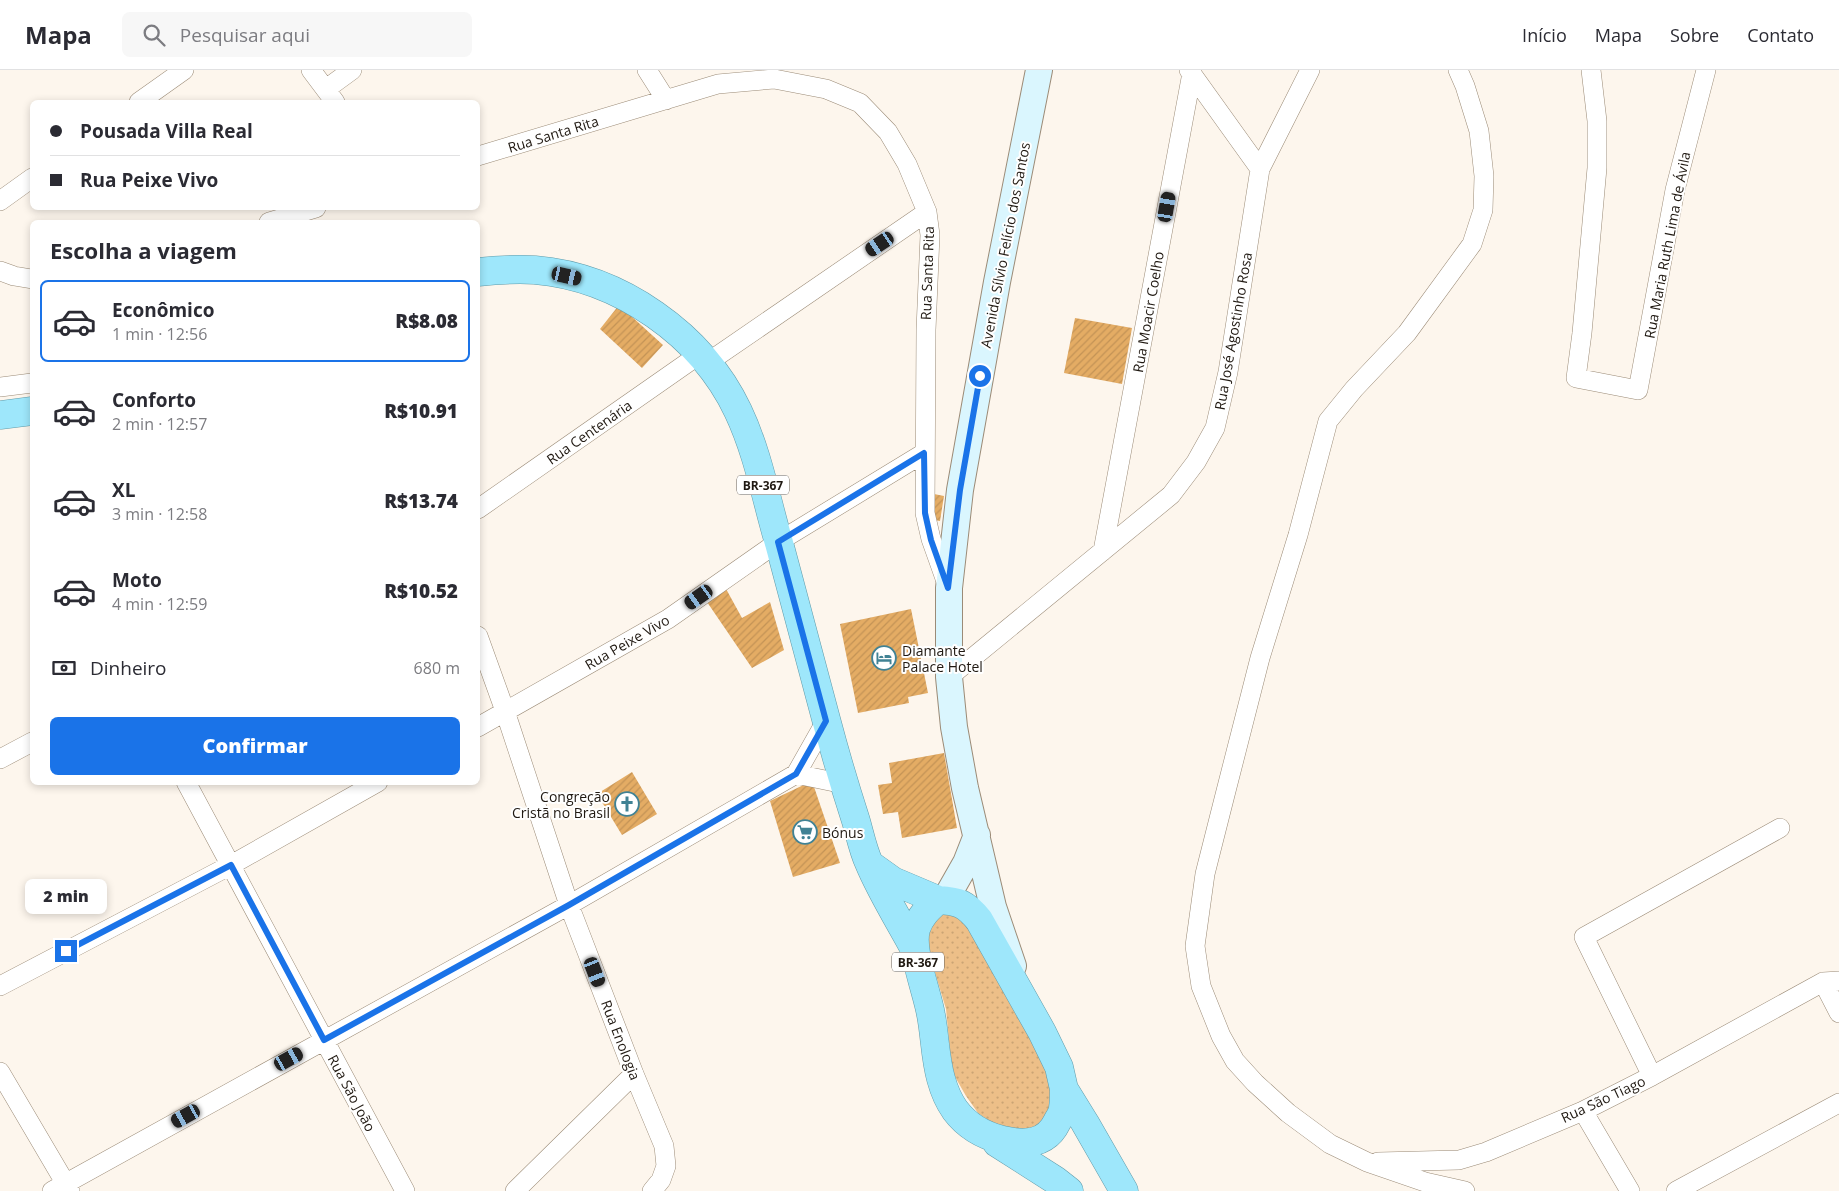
<!DOCTYPE html>
<html lang="pt">
<head>
<meta charset="utf-8">
<style>
	:root { --surface:#fff; --page:#f7f7f7; --text:#2b2b33; --muted:#7c7c81; --line:#e1e1e2; --accent:#1a73e8 }
	body { margin:0; font-family:"Open Sans",sans-serif; background:var(--page); color:var(--text); height:100vh; display:flex; flex-direction:column; font-size:19px; white-space:nowrap }
	* { box-sizing:border-box; margin:0 }
	p { font-size:16px; color:var(--muted) }
	.icon { flex:none; width:28px; height:28px; fill:none; stroke:currentColor; stroke-width:2; stroke-linecap:round; stroke-linejoin:round }
	.map { position:relative; flex:1; overflow:hidden }
	.sheet { position:absolute; left:30px; top:150px; width:450px; height:565px; display:flex; flex-direction:column; background:var(--surface); border-radius:8px; box-shadow:0 2px 8px #0003 }
	.sheet>* { flex:none }
	.hud { position:absolute; left:30px; top:30px; width:450px; height:110px; border-radius:8px; box-shadow:0 2px 8px #0003; display:grid; align-content:center; height:110px; padding:0 20px; background:var(--surface) }
	.end { position:absolute; width:22px; height:22px; margin:-11px; border:6px solid #1a73e8; background:#fff; box-shadow:0 0 0 2px #fff }
	.from { border-radius:50% }
	.bubble { position:absolute; height:35px; border-radius:8px; background:var(--surface); box-shadow:0 2px 8px #0003; font-size:16px; font-weight:800; line-height:35px; text-align:center }
	.car { position:absolute; width:15px; height:30px; margin:-15px -8px; border-radius:6px; box-shadow:0 0 4px 1px #0007; background:linear-gradient(#222 24%,#8ab4d8 0 40%,#222 0 76%,#8ab4d8 0 86%,#222 0) }
	.hud b { display:flex; align-items:center; gap:18px; height:48px; font-size:19px }
	.hud b+b { border-top:1px solid var(--line) }
	.hud i { width:12px; height:12px; background:var(--text) }
	ul { padding:0; list-style:none }
	li { display:flex; align-items:center; gap:15px; height:82px; margin:0 10px 8px; padding:0 10px; border:2px solid transparent; border-radius:8px }
	li div { flex:1 }
	li b { display:block; font-size:19px }
	li em { font-style:normal; font-weight:800 }
	li.current { border-color:var(--accent) }
	li>.icon { width:45px; height:45px; stroke-width:1.5 }
	h2 { padding:0 20px; font-size:22px; line-height:60px }
	.pay { display:flex; align-items:center; gap:12px; height:55px; padding:0 20px; font-size:19px }
	.pay p { margin-inline-start:auto }
	.button { display:flex; gap:10px; margin-top:auto; padding:10px 20px }
	.button a { flex:1; height:58px; border-radius:8px; background:var(--accent); color:#fff; font-size:20px; font-weight:800; line-height:58px; text-align:center }
	header { display:flex; align-items:center; gap:30px; box-sizing:border-box; height:70px; padding:0 25px; background:var(--surface); border-bottom:1px solid var(--line) }
	header strong { font-size:24px }
	nav { display:flex; gap:28px; margin-inline-start:auto; font-size:18px }
	.search { width:350px; height:45px; background:var(--page); display:flex; align-items:center; gap:12px; box-sizing:border-box; padding:0 18px; border-radius:8px; color:var(--muted); font-size:19px }
	.map>svg:first-child { display:block }
	.park { fill:url(#park-dots) }
	.building { fill:url(#building-hatch) }
	.lines { fill:none; stroke-linecap:round; stroke-linejoin:round }
	.minor-casing { stroke:#9b8b77; stroke-width:20 }
	.secondary-casing { stroke:#9b8b77; stroke-width:28 }
	.trunk-casing { stroke:#629ba9; stroke-width:29 }
	.minor { stroke:#fff; stroke-width:19 }
	.secondary { stroke:#daf6fe; stroke-width:26 }
	.trunk { stroke:#9ee7fb; stroke-width:28 }
	.route { stroke:#1a73e8; stroke-width:6 }
	.labels { text-anchor:middle; dominant-baseline:central; stroke-width:4; stroke-linejoin:round; paint-order:stroke }
	.shield { fill:#fff; stroke:#635e59; stroke-width:1 }
	.shield-label { font-size:12px; font-weight:bold; fill:#201912 }
	.street-label { font-size:14px; fill:#201912; stroke:#fff }
	.poi-label { font-size:14px; fill:#201912; stroke:#fff; text-anchor:start }
</style>
</head>
<body>
<header>
<strong>Mapa</strong>
<div class="search"><svg class="icon" aria-label="search" viewBox="0 0 24 24"><circle cx="10" cy="10" r="6"/><path d="M15 15l6 6"/></svg>Pesquisar aqui</div>
<nav><a>Início</a><a>Mapa</a><a>Sobre</a><a>Contato</a></nav>
</header>
<div class="map">
<svg width="1839" height="1121" viewBox="0 0 1839 1121">
	<defs>
		<pattern id="park-dots" width="8" height="8" patternUnits="userSpaceOnUse" patternTransform="scale(1.25)"><rect width="8" height="8" fill="#edbf88"/><path d="M2 2h.1M6 6h.1" fill="none" stroke="#cba474" stroke-width="1.8" stroke-linecap="round"/></pattern>
		<pattern id="building-hatch" width="6" height="6" patternUnits="userSpaceOnUse" patternTransform="scale(1.25)"><rect width="6" height="6" fill="#e4ac64"/><path d="M-1 1l2-2M0 6l6-6M5 7l2-2" fill="none" stroke="#c39356"/></pattern>
	</defs>
	<rect width="100%" height="100%" fill="#fdf6ed"/>
	<path class="park" d="M938 837 969 848 1049 997 1054 1028 1046 1049 1036 1058 1022 1062 992 1053 978 1043 966 1026 954 1005 950 982 946 939 933 896 925 873Z"/>
	<path class="building" d="M619 235 663 275 642 298 600 259Z
		M1075 248 1132 258 1122 314 1064 303Z
		M934 424 944 426 940 451 929 449Z
		M725 517 742 548 770 532 784 580 752 598 707 532Z
		M911 539 928 623 908 627 909 633 858 643 840 554Z
		M944 683 957 758 902 768 898 742 883 744 878 715 892 713 889 693Z
		M632 702 657 744 622 765 597 724Z
		M812 711 840 793 793 807 770 731Z"/>
	<g class="lines">
		<g class="minor-casing">
			<path id="minor" d="M311 0 335 32
				M647 0 666 30
				M1458 0 1465 16 1479 61 1484 106 1483 140 1472 174 1407 263 1354 319 1328 351 1298 465 1260 588 1226 721 1205 804 1195 876 1201 916 1221 966 1235 991 1255 1013 1288 1043 1330 1074 1367 1092 1425 1112 1465 1121
				M1591 0 1597 51V98L1582 263 1576 308 1638 320 1675 120 1706 0
				M326 19 352 0
				M139 32 184 0
				M478 86 718 14 774 9 826 19 860 33 888 62 907 94 927 142 930 165 926 260 925 443 931 469 947 514
				M1260 99 1310 0
				M0 131 32 108
				M269 152 316 138
				M0 201 14 206 32 209
				M707 293 927 142
				M0 317 32 313
				M478 439 700 284
				M1103 481 1192 3
				M478 566 505 641 569 835 634 1004 664 1076 666 1096 661 1110 652 1121
				M949 607 1171 425 1196 392 1215 358 1228 302 1260 99 1189 0
				M478 657 668 549 778 472 924 383
				M0 689 32 672
				M796 704 844 714
				M186 712 405 1121
				M1823 912 1839 943
				M0 916 231 795 378 712
				M0 1002 70 1121
				M1652 1006 1584 867 1780 758
				M1583 1041 1630 1121
				M1378 1092 1459 1090 1486 1082 1583 1041 1652 1006 1823 912 1839 911
				M52 1121 569 835 796 704 826 651
				M515 1121 634 1004
				M1676 1121 1839 1033"/>
		</g>
		<g class="secondary-casing">
			<path id="secondary" d="M945 830 966 793 977 765
				M1013 896 993 837 965 718 954 657 949 607V518L960 420 997 212 1039 0"/>
		</g>
		<g class="trunk-casing">
			<path id="trunk" d="M478 202C497 200 516 199 535 200 620 207 702 265 738 341 758 383 766 429 779 473 795 531 810 590 826 649 835 683 845 717 856 751 860 765 863 780 869 793 881 822 900 852 915 880
				M0 345 32 341
				M872 796 893 811 938 830
				M1064 1019C1064 1025 1064 1032 1063 1038 1063 1043 1059 1048 1057 1052 1046 1075 1024 1075 1002 1070 982 1065 967 1056 955 1040 948 1030 944 1020 941 1009 935 988 935 966 931 945 927 921 910 881 916 859 920 846 928 839 938 830 959 831 966 834 979 850L1042 962 1059 997 1064 1019 1085 1053 1124 1121
				M997 1073 1055 1110 1069 1121"/>
		</g>
		<use href="#minor" class="minor"/>
		<use href="#secondary" class="secondary"/>
		<use href="#trunk" class="trunk"/>
	</g>
	<g class="lines">
		<path class="route" d="M66 881 231 795 324 970 569 835 796 704 826 651 778 472 924 383 925 443 931 470 948 518 960 420 980 306"/>
	</g>
	<defs>
		<g id="hotel-ring" transform="scale(1.25)"><circle r="9.5" fill="#fff" stroke="#408294" stroke-width="1.5"/><path d="M-6-4.5h1.5V1H6V5H4.5V3h-9V5H-6ZM-4 0a1.8 1.8 0 1 1 3.6 0ZM.5 0V-2.5h3Q6-2.5 6 0Z" fill="#408294"/></g>
		<g id="church-ring" transform="scale(1.25)"><circle r="9.5" fill="#fff" stroke="#408294" stroke-width="1.5"/><path d="M-1.2-6h2.4v3.5h3.3v2.4h-3.3V6h-2.4V-.1h-3.3v-2.4h3.3Z" fill="#408294"/></g>
		<g id="supermarket-ring" transform="scale(1.25)"><circle r="9.5" fill="#fff" stroke="#408294" stroke-width="1.5"/><path d="M-6-5.5h2.5l.6 2H6L4.5 2H-2.5L-4.4-4H-6ZM-1.5 3.2a1.3 1.3 0 1 0 .1 0ZM3 3.2a1.3 1.3 0 1 0 .1 0Z" fill="#408294"/></g>
	</defs>
	<g fill-rule="evenodd">
		<use href="#hotel-ring" x="884" y="588"/>
		<use href="#church-ring" x="627" y="734"/>
		<use href="#supermarket-ring" x="805" y="762"/>
	</g>
	<g class="labels">
		<g class="shield">
			<rect x="737" y="405.5" width="52" height="19" rx="4"/>
			<rect x="892" y="882.5" width="52" height="19" rx="4"/>
		</g>
		<g class="shield-label">
			<text x="763" y="415">BR-367</text>
			<text x="918" y="892">BR-367</text>
		</g>
		<g class="street-label">
			<text transform="translate(553 64) rotate(-17)">Rua Santa Rita</text>
			<text transform="translate(1005 175) rotate(-79)">Avenida Sílvio Felício dos Santos</text>
			<text transform="translate(1667 175) rotate(-79)">Rua Maria Ruth Lima de Ávila</text>
			<text transform="translate(927 203) rotate(-88)">Rua Santa Rita</text>
			<text transform="translate(1148 242) rotate(-80)">Rua Moacir Coelho</text>
			<text transform="translate(1233 261) rotate(-80)">Rua José Agostinho Rosa</text>
			<text transform="translate(589 362) rotate(-35)">Rua Centenária</text>
			<text transform="translate(627 572) rotate(-30)">Rua Peixe Vivo</text>
			<text transform="translate(621 970) rotate(69)">Rua Enologia</text>
			<text transform="translate(352 1023) rotate(62)">Rua São João</text>
			<text transform="translate(1603 1029) rotate(-25)">Rua São Tiago</text>
		</g>
		<g class="poi-label">
			<text x="902" y="580">Diamante<tspan x="902" dy="16">Palace Hotel</tspan></text>
			<text x="610" y="726" text-anchor="end">Congreção<tspan x="610" dy="16">Cristã no Brasil</tspan></text>
			<text x="822" y="762">Bónus</text>
		</g>
	</g>
</svg>
<i class="end from" style="left:980px;top:306px"></i>
<i class="end" style="left:66px;top:881px"></i>
<div class="bubble" style="left:25px;top:809px;width:82px">2 min</div>
<i class="car" style="left:1167px;top:137px;rotate:10deg"></i>
<i class="car" style="left:880px;top:174px;rotate:236deg"></i>
<i class="car" style="left:567px;top:206px;rotate:103deg"></i>
<i class="car" style="left:699px;top:527px;rotate:235deg"></i>
<i class="car" style="left:595px;top:902px;rotate:159deg"></i>
<i class="car" style="left:289px;top:989px;rotate:61deg"></i>
<i class="car" style="left:186px;top:1046px;rotate:241deg"></i>
<div class="hud">
<b><i class="from"></i>Pousada Villa Real</b>
<b><i></i>Rua Peixe Vivo</b>
</div>
<section class="sheet">
<h2>Escolha a viagem</h2>
<ul>
<li class="current"><svg class="icon" aria-label="car" viewBox="0 0 24 24"><path d="M5 17H2v-5l4-1 3-4h7l3 4 3 1v5h-3M9 17h6M6 11h13"/><circle cx="7" cy="17" r="2"/><circle cx="17" cy="17" r="2"/></svg><div><b>Econômico</b><p>1 min · 12:56</p></div><em>R$8.08</em></li>
<li><svg class="icon" aria-label="car" viewBox="0 0 24 24"><path d="M5 17H2v-5l4-1 3-4h7l3 4 3 1v5h-3M9 17h6M6 11h13"/><circle cx="7" cy="17" r="2"/><circle cx="17" cy="17" r="2"/></svg><div><b>Conforto</b><p>2 min · 12:57</p></div><em>R$10.91</em></li>
<li><svg class="icon" aria-label="car" viewBox="0 0 24 24"><path d="M5 17H2v-5l4-1 3-4h7l3 4 3 1v5h-3M9 17h6M6 11h13"/><circle cx="7" cy="17" r="2"/><circle cx="17" cy="17" r="2"/></svg><div><b>XL</b><p>3 min · 12:58</p></div><em>R$13.74</em></li>
<li><svg class="icon" aria-label="car" viewBox="0 0 24 24"><path d="M5 17H2v-5l4-1 3-4h7l3 4 3 1v5h-3M9 17h6M6 11h13"/><circle cx="7" cy="17" r="2"/><circle cx="17" cy="17" r="2"/></svg><div><b>Moto</b><p>4 min · 12:59</p></div><em>R$10.52</em></li>
</ul>
<div class="pay"><svg class="icon" aria-label="cash" viewBox="0 0 24 24"><path d="M3 7h18v10H3z"/><circle cx="12" cy="12" r="2"/></svg>Dinheiro<p>680 m</p></div>
<div class="button"><a>Confirmar</a></div>
</section>
</div>
</body>
</html>
